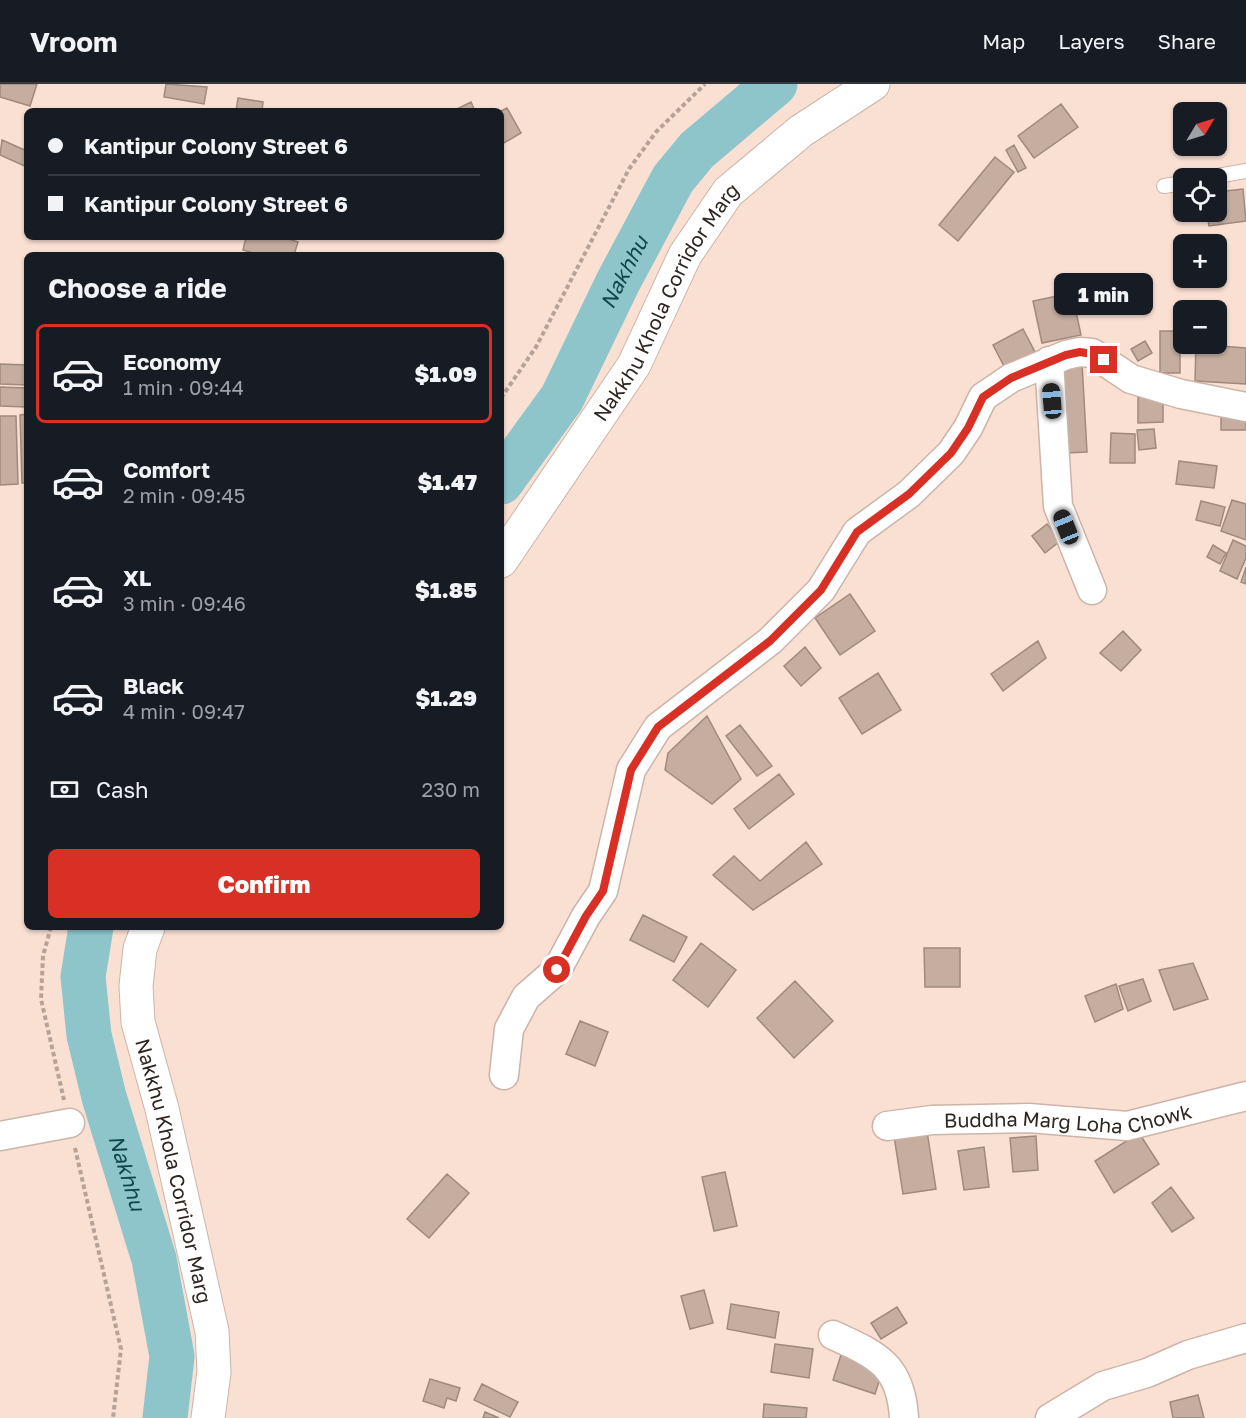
<!DOCTYPE html>
<html lang="en">
<head>
<meta charset="utf-8">
<style>
	:root { --surface:#171b24; --page:#242831; --text:#f1f3f6; --muted:#9ea1a6; --line:#363941; --accent:#d93025 }
	body { margin:0; font-family:"Golos Text",sans-serif; background:var(--page); color:var(--text); height:100vh; display:flex; flex-direction:column; font-size:22px; white-space:nowrap }
	* { box-sizing:border-box; margin:0 }
	p { font-size:20px; color:var(--muted) }
	.icon { flex:none; width:33px; height:33px; fill:none; stroke:currentColor; stroke-width:2; stroke-linecap:round; stroke-linejoin:round }
	.map { position:relative; flex:1; overflow:hidden }
	.drawer { position:absolute; left:24px; top:168px; width:480px; height:678px; display:flex; flex-direction:column; background:var(--surface); border-radius:9px; box-shadow:0 2px 4px #0004 }
	.drawer>* { flex:none }
	.banner { position:absolute; left:24px; top:24px; width:480px; height:132px; border-radius:9px; box-shadow:0 2px 4px #0004; display:grid; align-content:center; height:132px; padding:0 24px; background:var(--surface) }
	.needle { width:39px; rotate:52deg }
	.controls { position:absolute; left:1173px; top:18px; display:grid; gap:12px }
	.controls a { display:grid; place-items:center; width:54px; height:54px; border-radius:9px; background:var(--surface); box-shadow:0 2px 4px #0004; font-size:30px }
	.end { position:absolute; width:27px; height:27px; margin:-14px; border:8px solid #d93025; background:#fff; box-shadow:0 0 0 3px #fff }
	.from { border-radius:50% }
	.bubble { position:absolute; height:42px; border-radius:9px; background:var(--surface); box-shadow:0 2px 4px #0004; font-size:20px; font-weight:800; line-height:42px; text-align:center }
	.car { position:absolute; width:18px; height:36px; margin:-18px -9px; border-radius:8px; box-shadow:0 0 4px 2px #0007; background:linear-gradient(#222 24%,#8ab4d8 0 40%,#222 0 76%,#8ab4d8 0 86%,#222 0) }
	.banner b { display:flex; align-items:center; gap:21px; height:57px; font-size:22px }
	.banner b+b { border-top:2px solid var(--line) }
	.banner i { width:15px; height:15px; background:var(--text) }
	ul { padding:0; list-style:none }
	li { display:flex; align-items:center; gap:18px; height:99px; margin:0 12px 9px; padding:0 12px; border:3px solid transparent; border-radius:9px }
	li div { flex:1 }
	li b { display:block; font-size:22px }
	li em { font-style:normal; font-weight:800 }
	li.on { border-color:var(--accent) }
	li>.icon { width:54px; height:54px; stroke-width:1.5 }
	h2 { padding:0 24px; font-size:27px; line-height:72px }
	.pay { display:flex; align-items:center; gap:15px; height:66px; padding:0 24px; font-size:22px }
	.pay p { margin-inline-start:auto }
	.action { display:flex; gap:12px; margin-top:auto; padding:12px 24px }
	.action a { flex:1; height:69px; border-radius:9px; background:var(--accent); color:#fff; font-size:24px; font-weight:800; line-height:69px; text-align:center }
	header { display:flex; align-items:center; gap:36px; box-sizing:border-box; height:84px; padding:0 30px; background:var(--surface); border-bottom:2px solid var(--line) }
	header strong { font-size:28px }
	nav { display:flex; gap:33px; margin-inline-start:auto; font-size:21px }
	.map>svg:first-child { display:block }
	.lines { fill:none; stroke-linecap:round; stroke-linejoin:round }
	.river { stroke:#8dc5cb; stroke-width:45 }
	.building { fill:#c5ada0; stroke:#a0897d; stroke-width:1.5 }
	.service-casing { stroke:#ccb4a8; stroke-width:16 }
	.minor-casing { stroke:#ccb4a8; stroke-width:31 }
	.tertiary-casing { stroke:#ccb4a8; stroke-width:35 }
	.path { stroke:#b6a298; stroke-width:4; stroke-dasharray:4.5 3; stroke-linecap:butt }
	.service { stroke:#fff; stroke-width:14 }
	.minor { stroke:#fff; stroke-width:28 }
	.tertiary { stroke:#fff; stroke-width:33 }
	.route { stroke:#d93025; stroke-width:8 }
	.labels { text-anchor:middle; dominant-baseline:central; stroke-width:6; stroke-linejoin:round; paint-order:stroke }
	.street-label { font-size:20px; fill:#2f2621; stroke:#fff }
	.water-label { font-size:21px; font-style:italic; fill:#11454a; stroke:#fff }
</style>
</head>
<body>
<header>
<strong>Vroom</strong>
<nav><a>Map</a><a>Layers</a><a>Share</a></nav>
</header>
<div class="map">
<svg width="1246" height="1334" viewBox="0 0 1246 1334">
	<rect width="100%" height="100%" fill="#f9e0d3"/>
	<g class="lines">
		<g class="river">
			<path id="s1" d="M501 398 562 314 618 198 673 95 697 66 775 0"/>
			<path id="s2" d="M91 843 83 893 89 951 104 1013 154 1175 172 1272 165 1334"/>
		</g>
	</g>
	<path class="building" d="M0 0H37L30 22 0 13Z
		M166 0 207 3 204 20 164 13Z
		M238 14 263 18 262 27H236Z
		M471 18 475 27H453Z
		M1061 20 1078 43 1034 74 1018 52Z
		M507 24 521 49 502 60 501 27Z
		M2 56 27 67V83L0 71Z
		M1014 61 1026 84 1018 88 1006 66Z
		M995 73 1014 88 958 157 939 141Z
		M1243 105 1246 137 1209 142 1207 128H1216V108Z
		M246 153H283L298 158 294 171H259L243 166Z
		M1072 209 1081 251 1042 259 1033 217Z
		M1023 245 1035 268 1005 284 993 261Z
		M1160 247H1180V289H1160Z
		M1145 257 1152 269 1138 277 1131 265Z
		M1196 260 1246 264V300L1195 297Z
		M1082 279 1087 368 1065 369 1061 280Z
		M0 280 27 281V301L0 300Z
		M0 303 27 304V323L0 322Z
		M1163 309V338L1138 339V310Z
		M1221 327H1246V346H1221Z
		M27 330V399H22L20 331Z
		M0 332H16L18 400 0 401Z
		M1154 345 1156 364 1139 366 1137 346Z
		M1111 349 1135 350V379H1110Z
		M1179 377 1217 382 1214 404 1176 400Z
		M1232 416 1246 420V456L1221 447Z
		M1201 417 1225 423 1220 442 1196 436Z
		M1047 440 1060 457 1045 469 1032 452Z
		M1233 456 1246 462V474L1237 495 1220 487Z
		M1213 461 1226 469 1220 480 1207 473Z
		M1246 483V500L1241 498Z
		M850 510 875 547 840 571 815 534Z
		M1123 547 1141 566 1121 587 1100 569Z
		M1038 557 1046 574 1003 607 991 590Z
		M805 563 821 584 801 602 784 582Z
		M878 589 901 626 862 650 839 614Z
		M707 632 741 695 712 720 665 686 668 669Z
		M740 641 772 682 757 692 726 652Z
		M779 690 794 710 749 745 734 725Z
		M806 758 822 780 753 826 713 791 734 772 760 797Z
		M643 831 687 853 674 878 630 856Z
		M701 859 736 886 708 923 673 896Z
		M924 864H960V903H925Z
		M1193 879 1208 915 1174 926 1159 886Z
		M1143 895 1151 917 1128 927 1119 902Z
		M795 897 833 937 794 974 757 934Z
		M1116 900 1123 925 1095 938 1085 912Z
		M580 937 608 948 595 982 566 970Z
		M927 1047 936 1105 903 1110 894 1052Z
		M1139 1049 1159 1080 1114 1109 1095 1077Z
		M1036 1052 1038 1086 1013 1088 1010 1054Z
		M984 1063 989 1103 964 1106 958 1067Z
		M725 1088 737 1142 714 1147 702 1093Z
		M447 1090 469 1109 429 1154 407 1135Z
		M1171 1103 1194 1134 1172 1148 1152 1119Z
		M704 1206 713 1239 690 1245 681 1212Z
		M731 1220 779 1228 775 1254 727 1245Z
		M897 1223 907 1239 881 1255 871 1239Z
		M775 1260 813 1265 809 1294 771 1288Z
		M841 1271 883 1285 875 1310 833 1296Z
		M430 1295 460 1304 456 1317 447 1314 444 1324 423 1317Z
		M482 1300 518 1318 510 1333 474 1316Z
		M1198 1311 1204 1334H1173L1170 1318Z
		M764 1320 807 1324 806 1334H763Z
		M485 1328 499 1334H483Z"/>
	<g class="lines">
		<g class="service-casing">
			<path id="service" d="M1206 94 1246 87
				M1164 102 1184 99"/>
		</g>
		<g class="minor-casing">
			<g id="minor">
				<path d="M1049 277 1058 422 1092 506"/>
				<path d="M504 991 509 945 526 913 557 886 586 832 603 807 631 686 658 643 770 557 821 506 857 448 909 410 951 369 968 344 983 313 1011 294 1066 271 1080 268 1092 269 1131 295 1181 310 1246 323"/>
				<path id="s3" d="M887 1042 932 1036 1029 1034 1127 1042 1246 1012"/>
				<path d="M0 1052 70 1039"/>
				<path d="M833 1251C877 1271 901 1281 904 1334"/>
				<path d="M1050 1334 1103 1302 1147 1289 1188 1271 1246 1254"/>
			</g>
		</g>
		<g class="tertiary-casing">
			<g id="tertiary">
				<path id="s4" d="M501 477 634 281 685 171 728 108 801 47 873 0"/>
				<path id="s5" d="M148 843 140 865 136 902 138 938 162 1025 212 1247 214 1288 208 1334"/>
			</g>
		</g>
		<path class="path" d="M501 314 536 263 629 85 656 48 705 0
			M51 843 43 872 41 915 64 1016
			M75 1064 121 1265 113 1334"/>
		<use href="#service" class="service"/>
		<use href="#minor" class="minor"/>
		<use href="#tertiary" class="tertiary"/>
	</g>
	<g class="lines">
		<path class="route" d="M557 886 586 832 603 807 631 686 658 643 770 557 821 506 857 448 909 410 951 369 968 344 983 313 1011 294 1066 271 1080 268 1092 270 1104 276"/>
	</g>
	<g class="labels">
		<g class="street-label">
			<text stroke="none"><textPath href="#s4" startOffset="308">Nakkhu Khola Corridor Marg</textPath></text>
			<text stroke="none"><textPath href="#s3" startOffset="182">Buddha Marg Loha Chowk</textPath></text>
			<text stroke="none"><textPath href="#s5" startOffset="250">Nakkhu Khola Corridor Marg</textPath></text>
		</g>
		<g class="water-label">
			<text stroke="none"><textPath href="#s1" startOffset="244">Nakhhu</textPath></text>
			<text stroke="none"><textPath href="#s2" startOffset="252">Nakhhu</textPath></text>
		</g>
	</g>
</svg>
<div class="controls">
<a><svg class="needle" viewBox="-14 -14 28 28"><path d="M0-13l5 13h-10z" fill="#e53935"/><path d="M0 13l5-13h-10z" fill="#9ea1a6"/></svg></a>
<a><svg class="icon" aria-label="locate" viewBox="0 0 24 24"><circle cx="12" cy="12" r="6"/><path d="M12 2v4M12 18v4M2 12h4M18 12h4"/></svg></a>
<a>+</a>
<a>−</a>
</div>
<i class="end from" style="left:557px;top:886px"></i>
<i class="end" style="left:1104px;top:276px"></i>
<div class="bubble" style="left:1054px;top:189px;width:99px">1 min</div>
<i class="car" style="left:1052px;top:317px;rotate:355deg"></i>
<i class="car" style="left:1066px;top:443px;rotate:338deg"></i>
<div class="banner">
<b><i class="from"></i>Kantipur Colony Street 6</b>
<b><i></i>Kantipur Colony Street 6</b>
</div>
<section class="drawer">
<h2>Choose a ride</h2>
<ul>
<li class="on"><svg class="icon" aria-label="car" viewBox="0 0 24 24"><path d="M5 17H2v-5l4-1 3-4h7l3 4 3 1v5h-3M9 17h6M6 11h13"/><circle cx="7" cy="17" r="2"/><circle cx="17" cy="17" r="2"/></svg><div><b>Economy</b><p>1 min · 09:44</p></div><em>$1.09</em></li>
<li><svg class="icon" aria-label="car" viewBox="0 0 24 24"><path d="M5 17H2v-5l4-1 3-4h7l3 4 3 1v5h-3M9 17h6M6 11h13"/><circle cx="7" cy="17" r="2"/><circle cx="17" cy="17" r="2"/></svg><div><b>Comfort</b><p>2 min · 09:45</p></div><em>$1.47</em></li>
<li><svg class="icon" aria-label="car" viewBox="0 0 24 24"><path d="M5 17H2v-5l4-1 3-4h7l3 4 3 1v5h-3M9 17h6M6 11h13"/><circle cx="7" cy="17" r="2"/><circle cx="17" cy="17" r="2"/></svg><div><b>XL</b><p>3 min · 09:46</p></div><em>$1.85</em></li>
<li><svg class="icon" aria-label="car" viewBox="0 0 24 24"><path d="M5 17H2v-5l4-1 3-4h7l3 4 3 1v5h-3M9 17h6M6 11h13"/><circle cx="7" cy="17" r="2"/><circle cx="17" cy="17" r="2"/></svg><div><b>Black</b><p>4 min · 09:47</p></div><em>$1.29</em></li>
</ul>
<div class="pay"><svg class="icon" aria-label="cash" viewBox="0 0 24 24"><path d="M3 7h18v10H3z"/><circle cx="12" cy="12" r="2"/></svg>Cash<p>230 m</p></div>
<div class="action"><a>Confirm</a></div>
</section>
</div>
</body>
</html>
